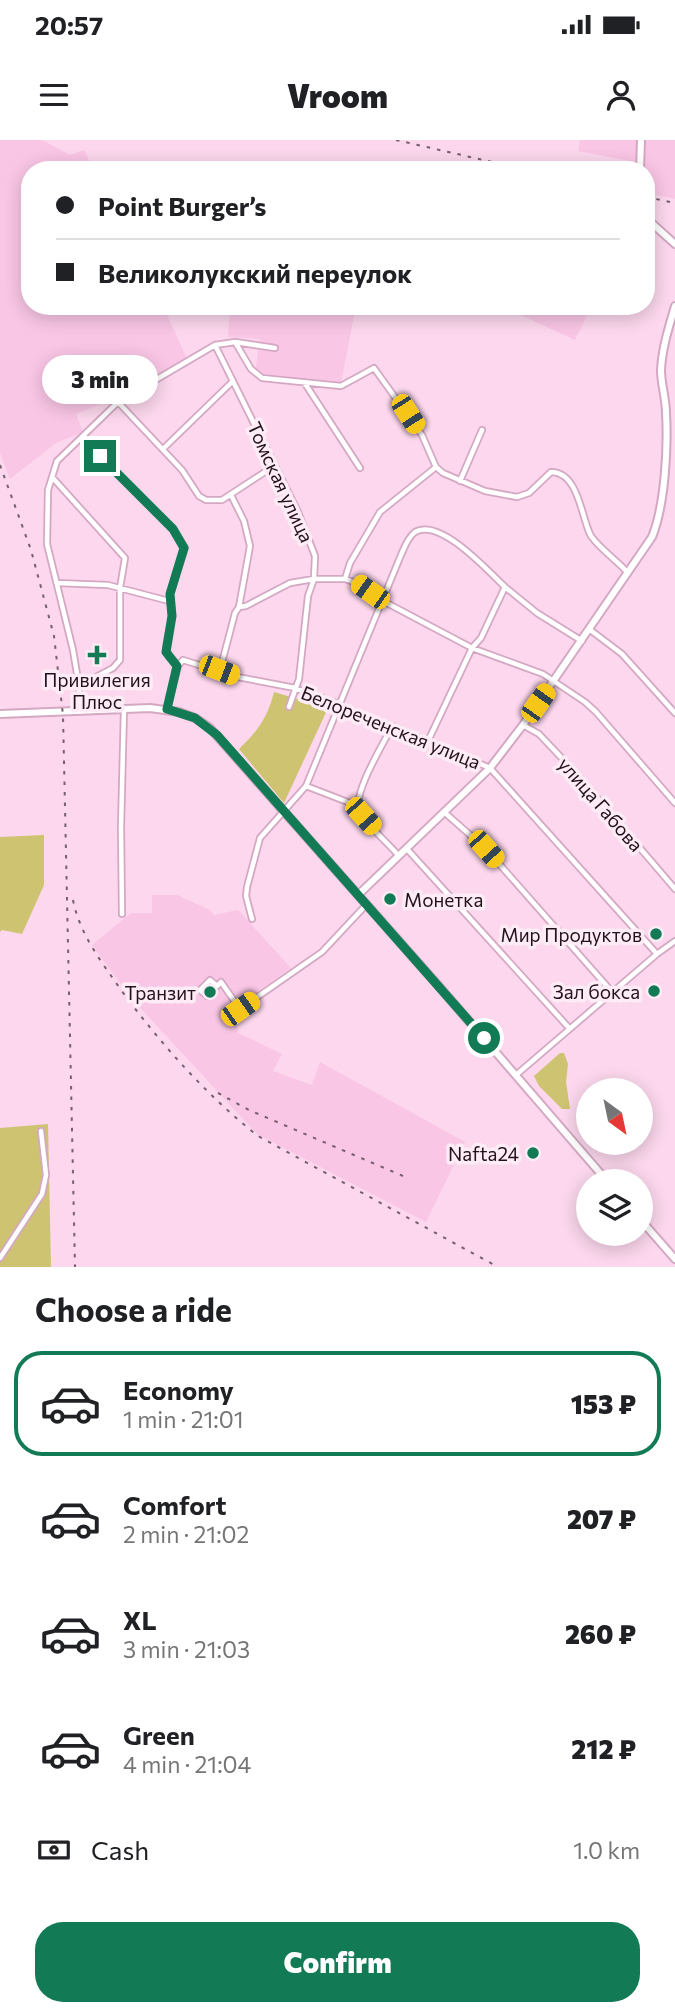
<!DOCTYPE html>
<html lang="en">
<head>
<meta charset="utf-8">
<style>
	:root { --surface:#fff; --page:#f2f2f2; --text:#202124; --muted:#757577; --line:#e0e0e0; --accent:#127b55 }
	body { margin:0; font-family:Commissioner,sans-serif; background:var(--page); color:var(--text); height:100vh; display:flex; flex-direction:column; font-size:26px; white-space:nowrap }
	* { box-sizing:border-box; margin:0 }
	p { font-size:23px; color:var(--muted) }
	.icon { flex:none; width:38px; height:38px; fill:none; stroke:currentColor; stroke-width:2; stroke-linecap:round; stroke-linejoin:round }
	.map { position:relative; height:1127px; overflow:hidden }
	.drawer { display:flex; flex-direction:column; background:var(--surface); flex:1 }
	.drawer>* { flex:none }
	.hud { position:absolute; left:21px; top:21px; width:634px; height:154px; border-radius:28px; box-shadow:0 4px 18px #0003; display:grid; align-content:center; height:154px; padding:0 35px; background:var(--surface) }
	.needle { width:46px; rotate:147deg }
	.tools { position:absolute; left:576px; top:938px; display:grid; gap:14px }
	.tools a { display:grid; place-items:center; width:77px; height:77px; border-radius:50%; background:var(--surface); box-shadow:0 4px 18px #0003; font-size:35px }
	.end { position:absolute; width:32px; height:32px; margin:-16px; border:9px solid #127b55; background:#fff; box-shadow:0 0 0 4px #fff }
	.from { border-radius:50% }
	.bubble { position:absolute; height:49px; border-radius:24px; background:var(--surface); box-shadow:0 4px 18px #0003; font-size:23px; font-weight:800; line-height:49px; text-align:center }
	.car { position:absolute; width:21px; height:42px; margin:-21px -10px; border-radius:9px; box-shadow:0 0 5px 2px #0007; background:linear-gradient(#f5c518 24%,#345 0 40%,#f5c518 0 76%,#345 0 86%,#f5c518 0) }
	.hud b { display:flex; align-items:center; gap:24px; height:66px; font-size:26px }
	.hud b+b { border-top:2px solid var(--line) }
	.hud i { width:18px; height:18px; background:var(--text) }
	ul { padding:0; list-style:none }
	li { display:flex; align-items:center; gap:21px; height:105px; margin:0 14px 10px; padding:0 21px; border:4px solid transparent; border-radius:28px }
	li div { flex:1 }
	li b { display:block; font-size:26px }
	li em { font-style:normal; font-weight:800 }
	li.on { border-color:var(--accent) }
	li>.icon { width:63px; height:63px; stroke-width:1.5 }
	h2 { padding:0 35px; font-size:32px; line-height:84px }
	.pay { display:flex; align-items:center; gap:18px; height:77px; padding:0 35px; font-size:26px }
	.pay p { margin-inline-start:auto }
	.cta { display:flex; gap:14px; margin-top:auto; padding:14px 35px }
	.cta a { flex:1; height:80px; border-radius:28px; background:var(--accent); color:#fff; font-size:28px; font-weight:800; line-height:80px; text-align:center }
	.status { display:flex; justify-content:space-between; align-items:center; height:49px; padding:0 35px; background:var(--surface); direction:ltr }
	.status svg { height:19px; fill:currentColor }
	header { display:flex; justify-content:space-between; align-items:center; height:91px; padding:0 35px; background:var(--surface); font-size:32px; font-weight:800 }
	.map>svg:first-child { display:block }
	.built { fill:#f9c6e5 }
	.green { fill:#cdc371 }
	.lines { fill:none; stroke-linecap:round; stroke-linejoin:round }
	.street-casing { stroke:#d4a8c2; stroke-width:8 }
	.secondary-casing { stroke:#d4a8c2; stroke-width:10 }
	.street { stroke:#fff; stroke-width:4.5 }
	.secondary { stroke:#fff; stroke-width:6 }
	.rail { stroke:#775f6d; stroke-width:2; stroke-dasharray:3.5 7; stroke-linecap:butt }
	.route { stroke:#127b55; stroke-width:9 }
	.poi-dot { fill:#127b55; stroke:#fdebf5; stroke-width:2.5 }
	.labels { text-anchor:middle; dominant-baseline:central; stroke-width:7; stroke-linejoin:round; paint-order:stroke }
	.street-label { font-size:19px; fill:#22121c; stroke:#fdebf5 }
	.poi-label { font-size:19px; fill:#22121c; stroke:#fdebf5; text-anchor:end }
</style>
</head>
<body>
<div class="status"><b>20:57</b><svg viewBox="0 0 49 12"><path d="M0 12V9h3v3zM5 12V6h3v6zM10 12V3h3v9zM15 12V0h3v12zM26 1h20v11H26zM47 4h2v5h-2z"/></svg></div>
<header><svg class="icon" aria-label="menu" viewBox="0 0 24 24"><path d="M4 6h16M4 12h16M4 18h16"/></svg>Vroom<svg class="icon" aria-label="person" viewBox="0 0 24 24"><circle cx="12" cy="8" r="4"/><path d="M4 21q1-7 8-7t8 7"/></svg></header>
<div class="map">
<svg width="675" height="1127" viewBox="0 0 675 1127">
	<rect width="100%" height="100%" fill="#fcd7ed"/>
	<path class="built" d="M0 0H42L70 15 84 10 94 30H30V166H163L188 221 109 260 110 265 101 264 76 274 83 292 56 303 10 339 0 313Z
		M580 0H637L635 22 578 11Z
		M646 0H675V59L647 53 650 34 642 30Z
		M230 166H356L341 243 255 233 260 199 228 197Z
		M505 166H592L575 200 516 173Z
		M152 755H177L210 770 214 775 238 770 291 828 234 868 238 893 282 914 273 931 312 945 320 922 465 1002 426 1082 257 994 132 859 92 805 131 773H152Z"/>
	<path class="green" d="M274 552 328 568 284 663 239 609C257 592 268 577 274 552Z
		M44 695V745L22 794 2 790 0 792V697Z
		M560 913H564L568 924 566 942 570 969H562L539 946 534 936Z
		M48 984 51 1127H0V988Z"/>
	<g class="lines">
		<g class="street-casing">
			<path id="street" d="M235 202 251 229 262 238 341 246 374 228 422 295 436 327 443 333 485 351 517 357 529 353 551 332C578 332 581 375 590 394 595 405 618 421 628 433
				M215 205 298 372 315 416 314 439 308 456 299 539 289 567
				M304 242 360 328
				M118 262 182 330 199 356 206 360H222L274 326
				M81 298 173 389 185 408 170 454 172 476 166 507 169 517 178 526
				M163 309 232 242
				M52 337 125 418 120 448V520L113 528 79 546
				M460 341 482 290
				M345 439 350 423 380 372 436 327
				M57 443 108 445 169 461
				M239 467 246 466 290 443 314 439H345L356 443 383 461 472 508 543 534 585 562 596 572 675 663
				M589 489 622 514 675 573
				M220 530 235 473 239 467 250 406 244 381 231 355
				M167 569 178 526 183 520 238 537 295 548 339 564 362 576 392 586 490 628 657 814
				M79 571V546L73 510 47 404 48 350 57 321 118 262 215 205 235 202 275 208
				M523 585 539 594 574 631 675 749
				M392 586C384 603 354 651 359 668 364 683 388 703 398 715
				M428 601 472 508 481 498 505 447 537 473 582 501
				M306 646 358 666
				M444 672 486 709 612 852
				M407 709 569 888
				M122 774 121 687 124 569
				M252 779 246 756 247 747 260 698 306 646 401 415C404 408 408 397 415 392 440 377 489 432 505 447
				M217 846 210 840 200 850 207 856 221 842 240 869 322 812 366 765
				M516 935 657 814 675 801
				M0 1118 42 1054 46 1035 41 991"/>
		</g>
		<g class="secondary-casing">
			<path id="secondary" d="M640 30 641 0
				M646 78 675 104
				M0 574 150 568 179 572 195 578 210 588 436 843 607 1041
				M358 755 490 628 523 585 652 397C665 365 668 308 666 273 666 259 661 244 661 230 662 208 669 187 675 166
				M640 1079 675 1119"/>
		</g>
		<use href="#street" class="street"/>
		<use href="#secondary" class="secondary"/>
		<path class="rail" d="M396 0 527 30
			M646 57 675 63
			M0 325 31 410 54 496 63 575 75 1127
			M73 760C80 795 101 821 121 850 161 904 205 954 258 996L498 1127
			M218 953 249 970 403 1036"/>
	</g>
	<g class="lines">
		<path class="route" d="M100 316 173 389 184 408 170 454 172 476 166 512 177 526 167 569 195 578 217 595 484 898"/>
	</g>
	<g class="poi-dot">
		<path d="M93.5 504.5h7v7h7v7h-7v7h-7v-7h-7v-7h7z"/>
		<circle cx="390" cy="759" r="7"/>
		<circle cx="656" cy="794" r="7"/>
		<circle cx="654" cy="851" r="7"/>
		<circle cx="210" cy="852" r="7"/>
		<circle cx="533" cy="1013" r="7"/>
	</g>
	<g class="labels">
		<g class="street-label">
			<text transform="translate(281 342) rotate(65)">Томская улица</text>
			<text transform="translate(391 587) rotate(22)">Белореченская улица</text>
			<text transform="translate(601 664) rotate(49)">улица Габова</text>
		</g>
		<g class="poi-label">
			<text x="97" y="539" text-anchor="middle">Привилегия<tspan x="97" dy="22">Плюс</tspan></text>
			<text x="404" y="759" text-anchor="start">Монетка</text>
			<text x="642" y="794">Мир Продуктов</text>
			<text x="640" y="851">Зал бокса</text>
			<text x="196" y="852">Транзит</text>
			<text x="519" y="1013">Nafta24</text>
		</g>
	</g>
</svg>
<div class="tools">
<a><svg class="needle" viewBox="-14 -14 28 28"><path d="M0-13l5 13h-10z" fill="#e53935"/><path d="M0 13l5-13h-10z" fill="#757577"/></svg></a>
<a><svg class="icon" aria-label="layers" viewBox="0 0 24 24"><path d="M12 4l9 5-9 5-9-5zM3 14l9 5 9-5"/></svg></a>
</div>
<i class="end from" style="left:484px;top:898px"></i>
<i class="end" style="left:100px;top:316px"></i>
<div class="bubble" style="left:42px;top:215px;width:116px">3 min</div>
<i class="car" style="left:408px;top:274px;rotate:147deg"></i>
<i class="car" style="left:370px;top:452px;rotate:305deg"></i>
<i class="car" style="left:219px;top:530px;rotate:111deg"></i>
<i class="car" style="left:538px;top:563px;rotate:35deg"></i>
<i class="car" style="left:363px;top:676px;rotate:138deg"></i>
<i class="car" style="left:486px;top:709px;rotate:138deg"></i>
<i class="car" style="left:240px;top:869px;rotate:55deg"></i>
<div class="hud">
<b><i class="from"></i>Point Burger’s</b>
<b><i></i>Великолукский переулок</b>
</div>
</div>
<section class="drawer">
<h2>Choose a ride</h2>
<ul>
<li class="on"><svg class="icon" aria-label="car" viewBox="0 0 24 24"><path d="M5 17H2v-5l4-1 3-4h7l3 4 3 1v5h-3M9 17h6M6 11h13"/><circle cx="7" cy="17" r="2"/><circle cx="17" cy="17" r="2"/></svg><div><b>Economy</b><p>1 min · 21:01</p></div><em>153 ₽</em></li>
<li><svg class="icon" aria-label="car" viewBox="0 0 24 24"><path d="M5 17H2v-5l4-1 3-4h7l3 4 3 1v5h-3M9 17h6M6 11h13"/><circle cx="7" cy="17" r="2"/><circle cx="17" cy="17" r="2"/></svg><div><b>Comfort</b><p>2 min · 21:02</p></div><em>207 ₽</em></li>
<li><svg class="icon" aria-label="car" viewBox="0 0 24 24"><path d="M5 17H2v-5l4-1 3-4h7l3 4 3 1v5h-3M9 17h6M6 11h13"/><circle cx="7" cy="17" r="2"/><circle cx="17" cy="17" r="2"/></svg><div><b>XL</b><p>3 min · 21:03</p></div><em>260 ₽</em></li>
<li><svg class="icon" aria-label="car" viewBox="0 0 24 24"><path d="M5 17H2v-5l4-1 3-4h7l3 4 3 1v5h-3M9 17h6M6 11h13"/><circle cx="7" cy="17" r="2"/><circle cx="17" cy="17" r="2"/></svg><div><b>Green</b><p>4 min · 21:04</p></div><em>212 ₽</em></li>
</ul>
<div class="pay"><svg class="icon" aria-label="cash" viewBox="0 0 24 24"><path d="M3 7h18v10H3z"/><circle cx="12" cy="12" r="2"/></svg>Cash<p>1.0 km</p></div>
<div class="cta"><a>Confirm</a></div>
</section>
</body>
</html>
